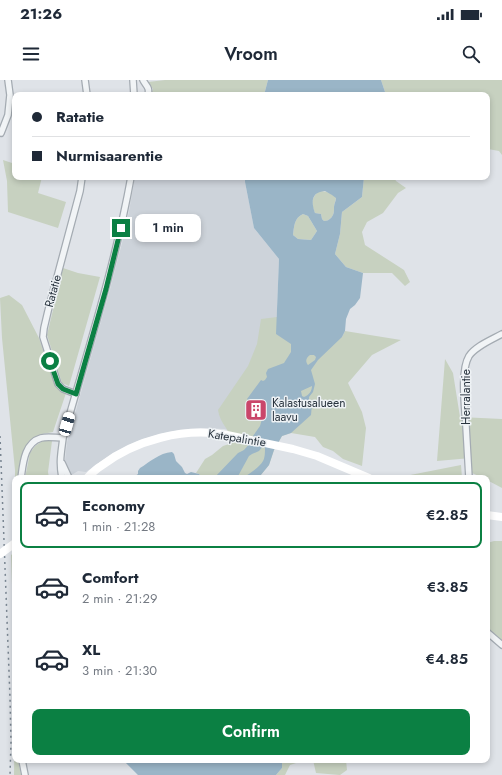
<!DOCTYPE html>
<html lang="en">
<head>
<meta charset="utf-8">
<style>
	:root { --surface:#fff; --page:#f2f2f3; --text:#1f2937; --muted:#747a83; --line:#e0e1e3; --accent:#0b8043 }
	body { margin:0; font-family:Jost,sans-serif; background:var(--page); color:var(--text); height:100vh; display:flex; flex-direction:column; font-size:15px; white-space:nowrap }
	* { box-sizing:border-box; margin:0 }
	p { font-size:13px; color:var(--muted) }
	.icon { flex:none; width:22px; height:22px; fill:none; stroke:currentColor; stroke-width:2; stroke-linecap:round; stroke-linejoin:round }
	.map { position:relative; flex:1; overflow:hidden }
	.sheet { position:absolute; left:12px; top:395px; width:478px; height:288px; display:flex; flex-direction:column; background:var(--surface); border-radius:8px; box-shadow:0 2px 6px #0003 }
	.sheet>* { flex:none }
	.hud { position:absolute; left:12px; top:12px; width:478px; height:88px; border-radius:8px; box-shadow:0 2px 6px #0003; display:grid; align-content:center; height:88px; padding:0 20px; background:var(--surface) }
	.end { position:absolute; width:18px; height:18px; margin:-9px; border:5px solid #0b8043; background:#fff; box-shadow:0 0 0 2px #fff }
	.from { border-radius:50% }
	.bubble { position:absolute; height:28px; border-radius:8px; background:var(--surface); box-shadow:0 2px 6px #0003; font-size:13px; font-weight:600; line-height:28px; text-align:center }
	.car { position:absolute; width:12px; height:24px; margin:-12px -6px; border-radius:5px; box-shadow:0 0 3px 1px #0007; background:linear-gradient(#fff 24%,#345 0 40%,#fff 0 76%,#345 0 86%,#fff 0) }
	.hud b { display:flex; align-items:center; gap:14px; height:38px; font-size:15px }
	.hud b+b { border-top:1px solid var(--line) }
	.hud i { width:10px; height:10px; background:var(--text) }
	ul { padding:7px 0 0; list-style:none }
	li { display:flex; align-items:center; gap:12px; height:66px; margin:0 8px 6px; padding:0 12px; border:2px solid transparent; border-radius:8px }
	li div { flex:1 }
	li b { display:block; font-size:15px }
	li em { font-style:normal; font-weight:600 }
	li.active { border-color:var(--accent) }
	li>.icon { width:36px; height:36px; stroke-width:1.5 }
	.primary-button { display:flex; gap:8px; margin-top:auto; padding:8px 20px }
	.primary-button a { flex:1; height:46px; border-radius:8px; background:var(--accent); color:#fff; font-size:16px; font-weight:600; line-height:46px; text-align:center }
	.status { display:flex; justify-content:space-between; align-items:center; height:28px; padding:0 20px; background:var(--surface); direction:ltr }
	.status svg { height:11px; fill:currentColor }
	header { display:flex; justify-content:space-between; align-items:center; height:52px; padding:0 20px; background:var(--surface); font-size:18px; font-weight:600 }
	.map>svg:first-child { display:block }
	.built { fill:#cdd3da }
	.green { fill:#c7d1c0 }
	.water { fill:#9ab5c7; fill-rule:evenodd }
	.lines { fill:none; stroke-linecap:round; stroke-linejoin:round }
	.street-casing { stroke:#a4abb2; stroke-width:8 }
	.street { stroke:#f1f4f6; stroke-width:5.5 }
	.secondary { stroke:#fff; stroke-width:8 }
	.rail { stroke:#798591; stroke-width:1.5; stroke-dasharray:2 4; stroke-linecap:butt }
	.secondary-bridge { stroke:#fff; stroke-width:8 }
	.route { stroke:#0b8043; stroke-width:5 }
	.labels { text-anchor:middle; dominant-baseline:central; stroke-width:3; stroke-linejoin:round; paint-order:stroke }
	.street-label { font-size:12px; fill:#28333e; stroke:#eef2f5 }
	.poi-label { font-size:12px; fill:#28333e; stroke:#eef2f5; text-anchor:start }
</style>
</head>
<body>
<div class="status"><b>21:26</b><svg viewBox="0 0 49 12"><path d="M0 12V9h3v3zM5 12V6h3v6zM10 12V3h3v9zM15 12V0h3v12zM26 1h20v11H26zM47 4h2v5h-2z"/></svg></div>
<header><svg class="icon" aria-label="menu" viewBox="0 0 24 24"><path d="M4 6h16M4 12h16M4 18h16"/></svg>Vroom<svg class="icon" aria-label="search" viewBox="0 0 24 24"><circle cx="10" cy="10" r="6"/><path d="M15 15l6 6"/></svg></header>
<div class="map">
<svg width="502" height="695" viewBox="0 0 502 695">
	<rect width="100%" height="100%" fill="#dfe3e8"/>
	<path class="built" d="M135 97H245V102L254 148 279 179 276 254 253 356 224 349 200 348 180 350 160 354 137 361 113 373 86 392 78 391 70 396 66 386 65 380 67 362 109 213 122 163 129 131Z"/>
	<path class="green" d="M165 0H268L264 15H151L153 9 148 2Z
		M381 0H502V75L499 71 488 69 487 68V15H386Z
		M3 80 15 84V97H42L38 113 66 122 58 148 8 132 7 101Z
		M364 97H394L396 101 406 108 398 113 383 133 367 142 362 152 365 165 404 190 410 202 405 206 392 193H363L346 187 335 174 340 154 342 132 362 117Z
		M319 111C326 111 331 113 336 117 336 121 334 124 334 127 334 128 334 129 334 130 334 136 330 141 324 141L322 139 321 134 315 133C311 124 311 118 319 111Z
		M303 134 308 136 317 151 311 160 298 159 293 155C294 147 294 138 303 134Z
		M63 188 78 193 100 197 69 306 62 303 47 255Z
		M9 215 22 225 39 258 54 303 59 310 66 313 53 352 42 354 29 361 20 398H15V400V390L2 258 0 218Z
		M277 237 342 257 345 251 401 260 372 275 348 303 362 332 366 348 362 386 343 379 333 371 323 367 315 357 291 353 282 356 274 370 269 385 260 396 259 398H203L199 394 196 393 205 379 212 375 223 366 232 363C230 358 229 352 226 348 222 342 219 337 218 330L248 286 257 264 261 239Z
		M445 279 453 293 460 337 502 339V408L487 400V398H483L472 393 471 378 437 381Z
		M44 360 52 361 48 392 49 398H25L30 373 35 366Z
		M461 385 462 398H395Z
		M494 461H502V560H500L487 551V463Z
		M14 473 15 478V594L11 475Z
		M15 626V680H18L21 695H14Z
		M282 680H305L290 685 285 695H276L282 688Z
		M313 680H346L347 690 340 695 316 693Z"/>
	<path class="water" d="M268 0H381L386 15H264Z
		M245 97H364L362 117 342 132 340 154 335 174 346 187 363 193 360 218 355 225 350 229 346 239 345 251 342 257 318 280 311 290 315 304 313 312 309 317V320L312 324 311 335 291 353 282 356 274 370 269 385 260 396 259 398H242C248 395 260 387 263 381 265 378 265 372 265 368L264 366H263L259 371 252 374 249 376 237 398H214L238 373 244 370 251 362 253 356 260 346 265 328 264 323 262 320 249 321 247 319 261 300 263 301 265 300 267 297 266 293 268 289 284 283 291 272V264L276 254 279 179 254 148 245 102ZM325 111 332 115 336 118C336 121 334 124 334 127 334 128 334 129 334 130 334 136 330 141 324 141L322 139 321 134 315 133C311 122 311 112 325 111ZM303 134 308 136 317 151 311 160 298 159 293 155C294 147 294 138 303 134ZM310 275H314L316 277 315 280 308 285C305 281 306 278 310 275ZM312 306C312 311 309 315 304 317L302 316 301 311Z
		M172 372 174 374 176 381 182 387 185 393 187 394 191 392 199 394 203 398H114V396L124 395 135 396 138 394V391L140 388C150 382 159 373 172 372Z
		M123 680H282V688L276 695H138Z"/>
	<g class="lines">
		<g class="street-casing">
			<path id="street" d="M85 0 87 15
				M133 0 134 15
				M143 0C146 6 150 7 148 15
				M1 53 8 35 10 15 8 0
				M76 314 63 309 58 304 43 257 44 248 48 231 80 111 82 97
				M62 383 69 398
				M21 398C23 384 24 363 41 358 48 356 56 358 63 358
				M62 398C59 382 61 374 63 358 87 272 115 186 131 97
				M469 398C468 381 467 363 466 346 465 328 460 291 469 276 476 266 491 260 502 254
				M487 552 502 565
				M22 680 25 695"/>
		</g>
		<use href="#street" class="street"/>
		<path class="secondary" d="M87 398C91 394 96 389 101 386 135 360 184 347 227 355L293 369 317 376 369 398
			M487 435 502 437"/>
		<path class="rail" d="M0 356 10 618 11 662 10 695"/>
		<path class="secondary-bridge" d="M0 474 15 463"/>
	</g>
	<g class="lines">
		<path class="route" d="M50 281 58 304 63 309 76 314 106 209 121 148"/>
	</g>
	<defs>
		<g id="building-square" transform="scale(1.15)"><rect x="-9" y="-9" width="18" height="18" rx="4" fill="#ca466a" stroke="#eef2f5"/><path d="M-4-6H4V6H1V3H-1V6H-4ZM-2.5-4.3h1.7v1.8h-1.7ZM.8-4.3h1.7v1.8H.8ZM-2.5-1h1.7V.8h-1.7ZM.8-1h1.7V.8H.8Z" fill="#fff"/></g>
	</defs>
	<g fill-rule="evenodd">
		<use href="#building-square" x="256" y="330"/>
	</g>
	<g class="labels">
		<g class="street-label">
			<text transform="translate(53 211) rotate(-75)">Ratatie</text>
			<text transform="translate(466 317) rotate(-90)">Herralantie</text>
			<text transform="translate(237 358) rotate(9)">Katepalintie</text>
		</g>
		<g class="poi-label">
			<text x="272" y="323">Kalastusalueen<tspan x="272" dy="14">laavu</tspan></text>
		</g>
	</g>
</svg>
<i class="end from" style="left:50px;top:281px"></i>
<i class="end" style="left:121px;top:148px"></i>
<div class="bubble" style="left:135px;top:134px;width:66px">1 min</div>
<i class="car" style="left:67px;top:344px;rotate:16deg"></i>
<div class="hud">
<b><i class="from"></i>Ratatie</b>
<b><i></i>Nurmisaarentie</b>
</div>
<section class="sheet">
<ul>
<li class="active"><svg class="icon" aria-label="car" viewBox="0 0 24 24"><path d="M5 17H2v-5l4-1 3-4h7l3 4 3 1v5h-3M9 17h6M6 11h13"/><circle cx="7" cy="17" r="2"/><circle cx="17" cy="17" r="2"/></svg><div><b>Economy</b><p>1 min · 21:28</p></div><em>€2.85</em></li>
<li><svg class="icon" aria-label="car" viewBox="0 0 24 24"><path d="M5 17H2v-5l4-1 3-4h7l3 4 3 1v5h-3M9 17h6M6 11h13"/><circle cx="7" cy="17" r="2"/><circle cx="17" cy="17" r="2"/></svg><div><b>Comfort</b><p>2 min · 21:29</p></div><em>€3.85</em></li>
<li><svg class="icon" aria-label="car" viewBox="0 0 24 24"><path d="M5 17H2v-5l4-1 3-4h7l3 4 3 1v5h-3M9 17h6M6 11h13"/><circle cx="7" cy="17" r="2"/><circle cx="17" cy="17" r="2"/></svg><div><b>XL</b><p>3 min · 21:30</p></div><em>€4.85</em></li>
</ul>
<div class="primary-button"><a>Confirm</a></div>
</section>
</div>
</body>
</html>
